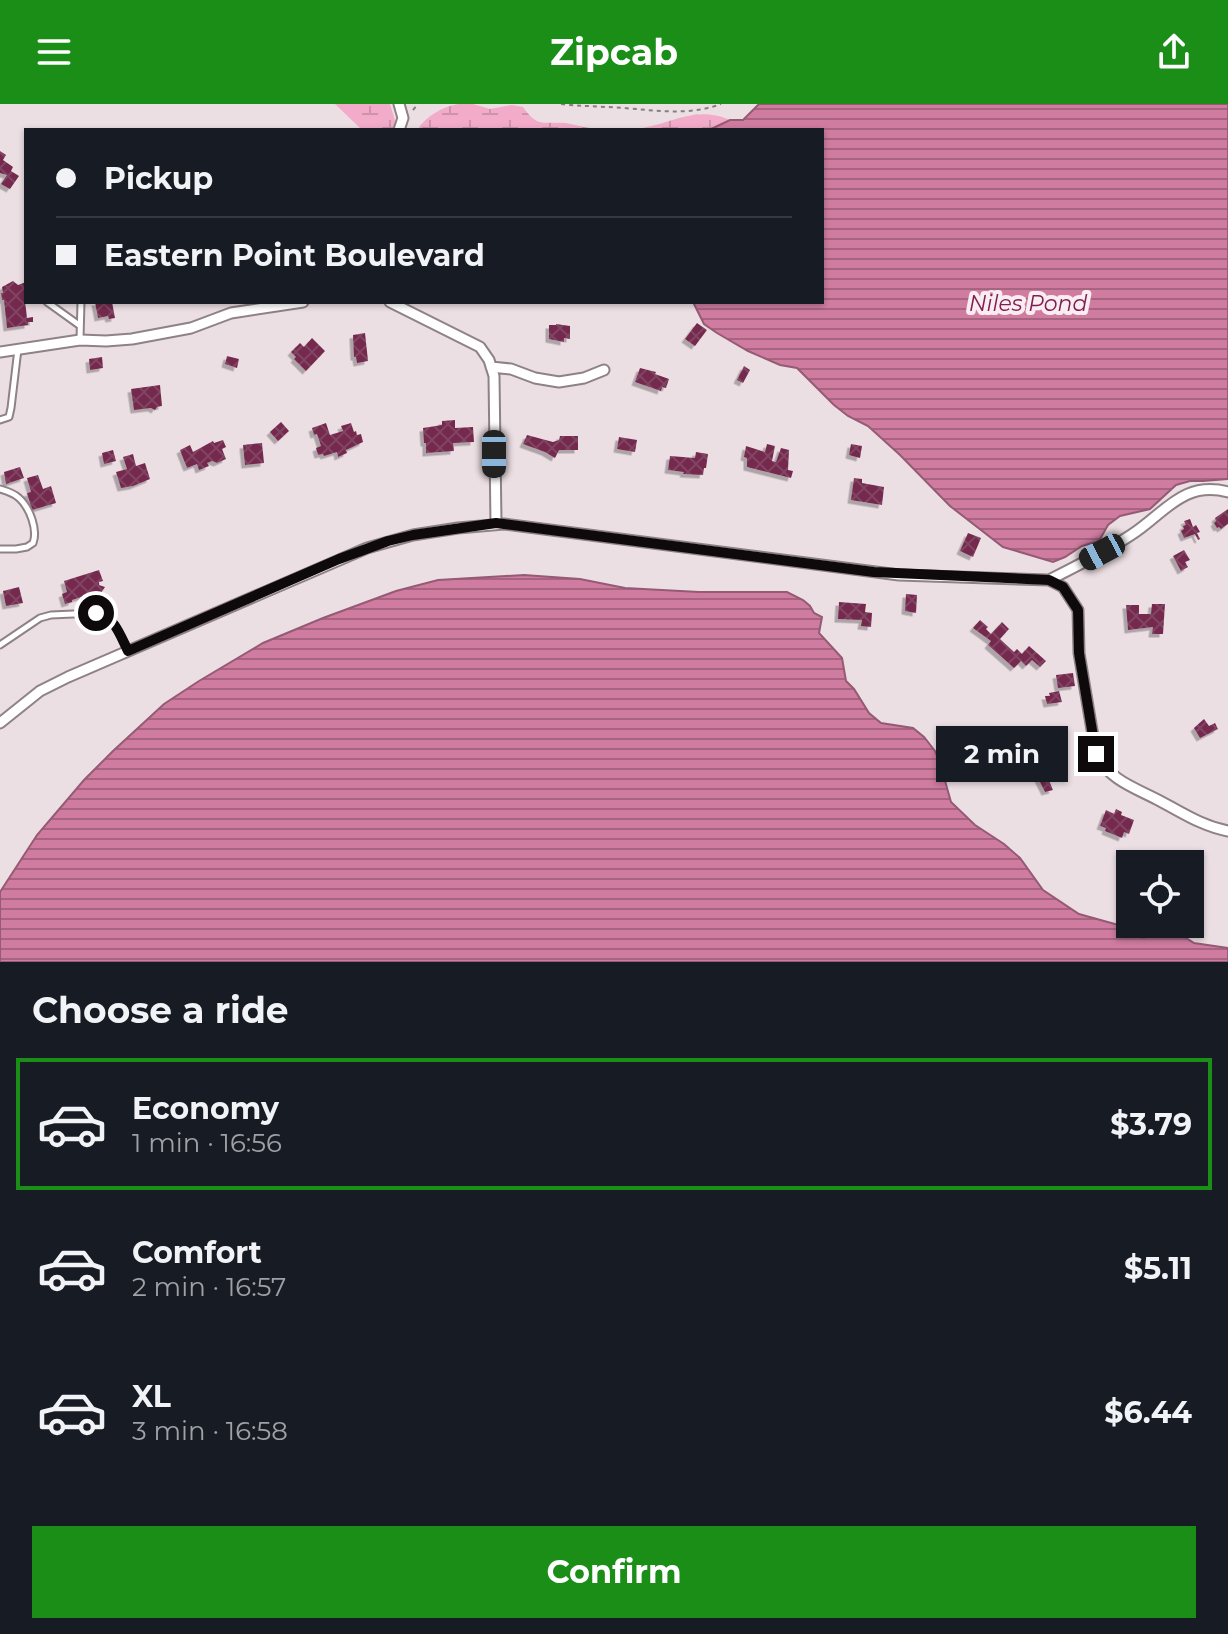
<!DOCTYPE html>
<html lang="en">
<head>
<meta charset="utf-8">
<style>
	:root { --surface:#171b24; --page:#20242c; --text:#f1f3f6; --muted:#9ea1a6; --line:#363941; --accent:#1a8e17 }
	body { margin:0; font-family:Montserrat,sans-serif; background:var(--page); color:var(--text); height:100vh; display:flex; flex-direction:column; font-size:30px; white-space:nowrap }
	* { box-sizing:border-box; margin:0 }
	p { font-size:26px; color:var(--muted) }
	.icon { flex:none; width:44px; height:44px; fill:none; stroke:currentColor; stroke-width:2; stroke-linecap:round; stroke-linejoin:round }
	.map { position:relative; height:858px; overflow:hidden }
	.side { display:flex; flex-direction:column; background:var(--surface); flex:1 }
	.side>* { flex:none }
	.top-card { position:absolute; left:24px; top:24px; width:800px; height:176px; border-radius:0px; box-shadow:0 2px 6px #0004; display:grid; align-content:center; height:176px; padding:0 32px; background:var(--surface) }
	.tools { position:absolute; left:1116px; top:746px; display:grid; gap:16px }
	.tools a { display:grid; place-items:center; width:88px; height:88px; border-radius:0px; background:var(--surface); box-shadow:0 2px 6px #0004; font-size:40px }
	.end { position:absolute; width:36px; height:36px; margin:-18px; border:10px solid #0e0a0c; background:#fff; box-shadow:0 0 0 4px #fff }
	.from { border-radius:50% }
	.bubble { position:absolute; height:56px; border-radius:0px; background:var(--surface); box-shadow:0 2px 6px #0004; font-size:26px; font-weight:700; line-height:56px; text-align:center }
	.car { position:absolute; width:24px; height:48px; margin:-24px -12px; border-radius:10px; box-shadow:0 0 6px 2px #0007; background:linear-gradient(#222 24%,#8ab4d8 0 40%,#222 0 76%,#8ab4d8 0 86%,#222 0) }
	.top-card b { display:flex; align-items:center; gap:28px; height:76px; font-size:30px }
	.top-card b+b { border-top:2px solid var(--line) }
	.top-card i { width:20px; height:20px; background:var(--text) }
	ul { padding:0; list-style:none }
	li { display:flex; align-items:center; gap:24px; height:132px; margin:0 16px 12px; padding:0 16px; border:4px solid transparent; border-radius:0px }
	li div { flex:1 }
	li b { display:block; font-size:30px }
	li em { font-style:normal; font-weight:700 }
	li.active { border-color:var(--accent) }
	li>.icon { width:72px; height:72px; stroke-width:1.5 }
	h2 { padding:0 32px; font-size:36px; line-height:96px }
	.cta { display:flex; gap:16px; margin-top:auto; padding:16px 32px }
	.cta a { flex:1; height:92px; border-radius:0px; background:var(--accent); color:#fff; font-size:32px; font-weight:700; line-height:92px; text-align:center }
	header { display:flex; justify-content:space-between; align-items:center; height:104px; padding:0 32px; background:var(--accent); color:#fff; font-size:36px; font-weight:700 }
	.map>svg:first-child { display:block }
	.wetland { fill:url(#wetland-marsh) }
	.water { fill:url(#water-rules); stroke:#955a74; stroke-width:2 }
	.building { fill:url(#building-cross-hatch); filter:url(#shadow) }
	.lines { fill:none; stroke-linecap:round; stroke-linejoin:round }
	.lane-casing { stroke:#8e8286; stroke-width:9 }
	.street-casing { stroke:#8e8286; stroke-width:13 }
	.path { stroke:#877e82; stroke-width:2; stroke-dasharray:4 4; stroke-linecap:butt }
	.lane { stroke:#fff; stroke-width:5 }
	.street { stroke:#fff; stroke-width:9 }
	.route { stroke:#0e0a0c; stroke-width:10 }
	.labels { text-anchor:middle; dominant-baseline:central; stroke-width:8; stroke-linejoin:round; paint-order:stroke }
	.water-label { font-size:22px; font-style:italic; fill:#811f53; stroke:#f9edf1 }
</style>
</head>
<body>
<header><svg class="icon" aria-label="menu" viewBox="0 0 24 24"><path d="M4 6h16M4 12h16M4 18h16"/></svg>Zipcab<svg class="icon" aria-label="share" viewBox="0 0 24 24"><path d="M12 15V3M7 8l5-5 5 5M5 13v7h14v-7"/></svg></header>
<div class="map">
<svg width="1228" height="858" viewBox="0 0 1228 858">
	<defs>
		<pattern id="wetland-marsh" width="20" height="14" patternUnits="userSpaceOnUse" patternTransform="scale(2)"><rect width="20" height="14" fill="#f2acc9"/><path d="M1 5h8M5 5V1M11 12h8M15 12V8" fill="none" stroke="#ce93ab"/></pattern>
		<pattern id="water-rules" width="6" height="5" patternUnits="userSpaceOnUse" patternTransform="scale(2)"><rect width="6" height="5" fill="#cf7ca0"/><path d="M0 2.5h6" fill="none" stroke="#a66481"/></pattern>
		<pattern id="building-cross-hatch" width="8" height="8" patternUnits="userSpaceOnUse" patternTransform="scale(2)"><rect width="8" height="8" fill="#74294e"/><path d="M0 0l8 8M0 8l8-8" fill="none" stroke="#814563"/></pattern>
		<filter id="shadow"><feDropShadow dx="-3.5" dy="3.5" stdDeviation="0" flood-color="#0004"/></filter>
	</defs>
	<rect width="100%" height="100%" fill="#ecdfe4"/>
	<path class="wetland" d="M335 0H390L398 26H362Z
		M458 0H473L490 5 512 1 523 3C539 25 543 17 566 19 572 20 578 22 584 23 599 26 618 26 634 25 670 22 693 0 730 16L709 26H417C426 12 442 3 458 0Z"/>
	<path class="water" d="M759 0H1228V375L1203 377H1190L1176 381 1150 405 1120 412 1108 421 1099 437 1082 442 1065 453 1053 458 1003 443 950 402 900 351 868 322 848 312 834 301 797 264 780 261 748 247 717 229 704 220 693 198H822V26H709L730 16H743Z
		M524 471 580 475 625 484 699 488H787L803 496 810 502 814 509 822 513 819 529 842 554 846 577 854 585 869 609 881 619 913 624 924 633 935 647 940 659 951 698 975 721 1004 740 1020 754 1043 786 1079 810 1140 827 1139 833 1144 834 1145 826 1183 832 1194 839 1228 844V858H0V788L37 731 84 676 113 647 164 600 199 577 263 539 323 514 396 487 438 476Z"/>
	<path class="building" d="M0 47 6 51 3 56 13 63 11 67 19 72 10 85 1 80 7 71 0 69Z
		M13 177 18 181 26 178V188H24L27 214 33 213V218H28V221L7 224 4 196H2L1 189H3L2 183Z
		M95 198H112L115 214 109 215 108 212 98 214Z
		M697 219 707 226 695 242 685 235Z
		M556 220 570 222V235L564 234V238L549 235V221H556Z
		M365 229 368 257 357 259 356 253H354L353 231Z
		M312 234 325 247 306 267 294 255 296 253 291 248 300 239 304 243Z
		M227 252 239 255 237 264 225 260Z
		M102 253 103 264 90 266 89 255Z
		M744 262 750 266 743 279 737 276Z
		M640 264 656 268 655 270 669 275 666 284 662 283 661 287 635 278Z
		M160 281 162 302 157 303 155 306 151 304 134 306 131 285Z
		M455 316V324L473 323 474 338 453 339 454 347 426 349V339H424L423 324 442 321V317Z
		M281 318 289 327 278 337 270 328Z
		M326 319 330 331 343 327 341 322 351 319 354 328 356 327 357 331 361 330 363 338 346 346 347 349 338 353 337 348 324 352 323 350 318 351 316 344 321 342 317 330 314 331 312 324Z
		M527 331 553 338 559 336 560 332H578V346H559L555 354 545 348 523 340Z
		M619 333 637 336 635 348 617 345Z
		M223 336 226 343 222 345 226 355 217 359 212 357 207 359 209 362 199 366 197 360 187 364 180 346 190 341 193 348 213 337 214 339Z
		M262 339 264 359 245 361 243 341Z
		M767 340 775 342 772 357 776 358 781 344 789 346 788 366 793 367 791 374 747 363V354L744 353 746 342 765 348Z
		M851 340 862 342 860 354 849 351Z
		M113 346 116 357 104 360 102 349Z
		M696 348 708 350 706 364H704L703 371 683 370 684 368 668 366 670 352 695 354Z
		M133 350 136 362 145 359 150 375 133 382 121 384 116 368 127 365 123 353Z
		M20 363 24 374 6 380 4 368Z
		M38 371 43 385 51 382 56 399 32 406 27 389 31 388 27 374Z
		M854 374 862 375V379L884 383 882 401 851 396Z
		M1228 405V420L1221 425 1219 423 1217 424 1214 419 1216 417 1215 414Z
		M1190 415 1193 423 1196 421 1200 428 1197 429 1200 435 1198 436 1195 430 1184 434 1181 427 1184 425 1183 422 1186 421 1184 417Z
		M968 429 981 434 973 453 960 447Z
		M1184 446 1190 456 1185 458 1188 463 1181 467 1173 452Z
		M99 466 103 477 99 478V481L105 483 99 492 94 489 72 496V498L65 500 62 490 67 488 64 477Z
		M19 483 23 499 6 502 3 487Z
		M906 490 917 491 916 509 905 507Z
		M839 498 866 500 865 508 872 509 871 523 861 522 862 516 838 515Z
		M1152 500H1165L1163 530H1152L1153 523 1128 526 1126 501H1139V510H1151Z
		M980 516 988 523 986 525 991 530 1002 518 1009 525 1000 535 1014 548 1017 545 1022 550 1029 542 1046 557 1040 563 1032 556 1026 562 1021 557 1014 564 988 541 991 537 973 524Z
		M1073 569 1075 582 1058 584 1056 571Z
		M1059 587 1062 598 1047 600 1045 592H1050L1049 589Z
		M1204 615 1209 622 1215 619 1218 625 1200 634 1194 624Z
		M1021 649 1044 655 1043 660 1051 673 1048 674 1053 686 1045 688 1036 670 1028 663 1017 660Z
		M1116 705 1122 708 1121 711 1134 716 1129 730 1124 728 1122 734 1105 727 1106 724 1100 722 1106 706 1114 710Z"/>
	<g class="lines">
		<g class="lane-casing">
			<path id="lane" d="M47 198 79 221
				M80 235 81 198
				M0 316 9 313 11 304 18 245
				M0 385C7 387 14 389 19 394 30 404 38 426 33 439L27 443 16 445H0
				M0 541 40 514 51 511 96 509 106 511 115 521 128 547"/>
		</g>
		<g class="street-casing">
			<path id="street" d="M399 0 403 14 399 26
				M390 198 480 243 489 256 494 272 496 419
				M0 248 80 236 106 237 132 235 191 224 231 209 303 198
				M491 263 511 265 535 274 559 278 584 274 604 266
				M1049 476C1077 462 1105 448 1131 431 1164 410 1183 376 1228 388
				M0 619 40 587 68 573 367 444 413 431 458 424 504 420 899 471 1049 476 1063 483 1078 506 1079 549 1096 650C1110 677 1136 684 1160 697 1183 709 1202 722 1228 727"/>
		</g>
		<path class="path" d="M561 0C577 2 591 2 606 3 644 4 684 14 721 0
			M413 6 418 0"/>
		<use href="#lane" class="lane"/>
		<use href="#street" class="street"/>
	</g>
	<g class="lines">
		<path class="route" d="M96 509C115 513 120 531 128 547L339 455 388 437 413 431 496 419 874 468 1049 476 1063 483 1078 506 1079 549 1096 650"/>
	</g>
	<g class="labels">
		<g class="water-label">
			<text x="1028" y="199">Niles Pond</text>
		</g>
	</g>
</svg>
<div class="tools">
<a><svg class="icon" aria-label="locate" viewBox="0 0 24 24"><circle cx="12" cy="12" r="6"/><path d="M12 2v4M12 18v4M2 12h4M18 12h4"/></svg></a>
</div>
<i class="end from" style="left:96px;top:509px"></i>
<i class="end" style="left:1096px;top:650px"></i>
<div class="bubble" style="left:936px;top:622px;width:132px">2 min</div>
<i class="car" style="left:494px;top:350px;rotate:180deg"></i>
<i class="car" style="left:1102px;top:448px;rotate:242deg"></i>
<div class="top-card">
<b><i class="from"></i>Pickup</b>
<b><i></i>Eastern Point Boulevard</b>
</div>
</div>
<section class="side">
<h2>Choose a ride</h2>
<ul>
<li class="active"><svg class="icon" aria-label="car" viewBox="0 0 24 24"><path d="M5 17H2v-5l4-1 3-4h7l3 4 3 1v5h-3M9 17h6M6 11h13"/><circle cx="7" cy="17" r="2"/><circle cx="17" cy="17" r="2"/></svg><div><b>Economy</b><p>1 min · 16:56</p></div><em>$3.79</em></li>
<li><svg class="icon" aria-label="car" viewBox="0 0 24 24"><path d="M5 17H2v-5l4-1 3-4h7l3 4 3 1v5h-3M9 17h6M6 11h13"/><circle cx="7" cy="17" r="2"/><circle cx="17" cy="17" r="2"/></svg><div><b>Comfort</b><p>2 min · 16:57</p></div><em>$5.11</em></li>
<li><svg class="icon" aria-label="car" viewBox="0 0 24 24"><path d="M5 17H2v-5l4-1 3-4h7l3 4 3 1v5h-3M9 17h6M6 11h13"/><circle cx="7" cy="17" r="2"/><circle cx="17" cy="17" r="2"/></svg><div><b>XL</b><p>3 min · 16:58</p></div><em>$6.44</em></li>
</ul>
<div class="cta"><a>Confirm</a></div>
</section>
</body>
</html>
